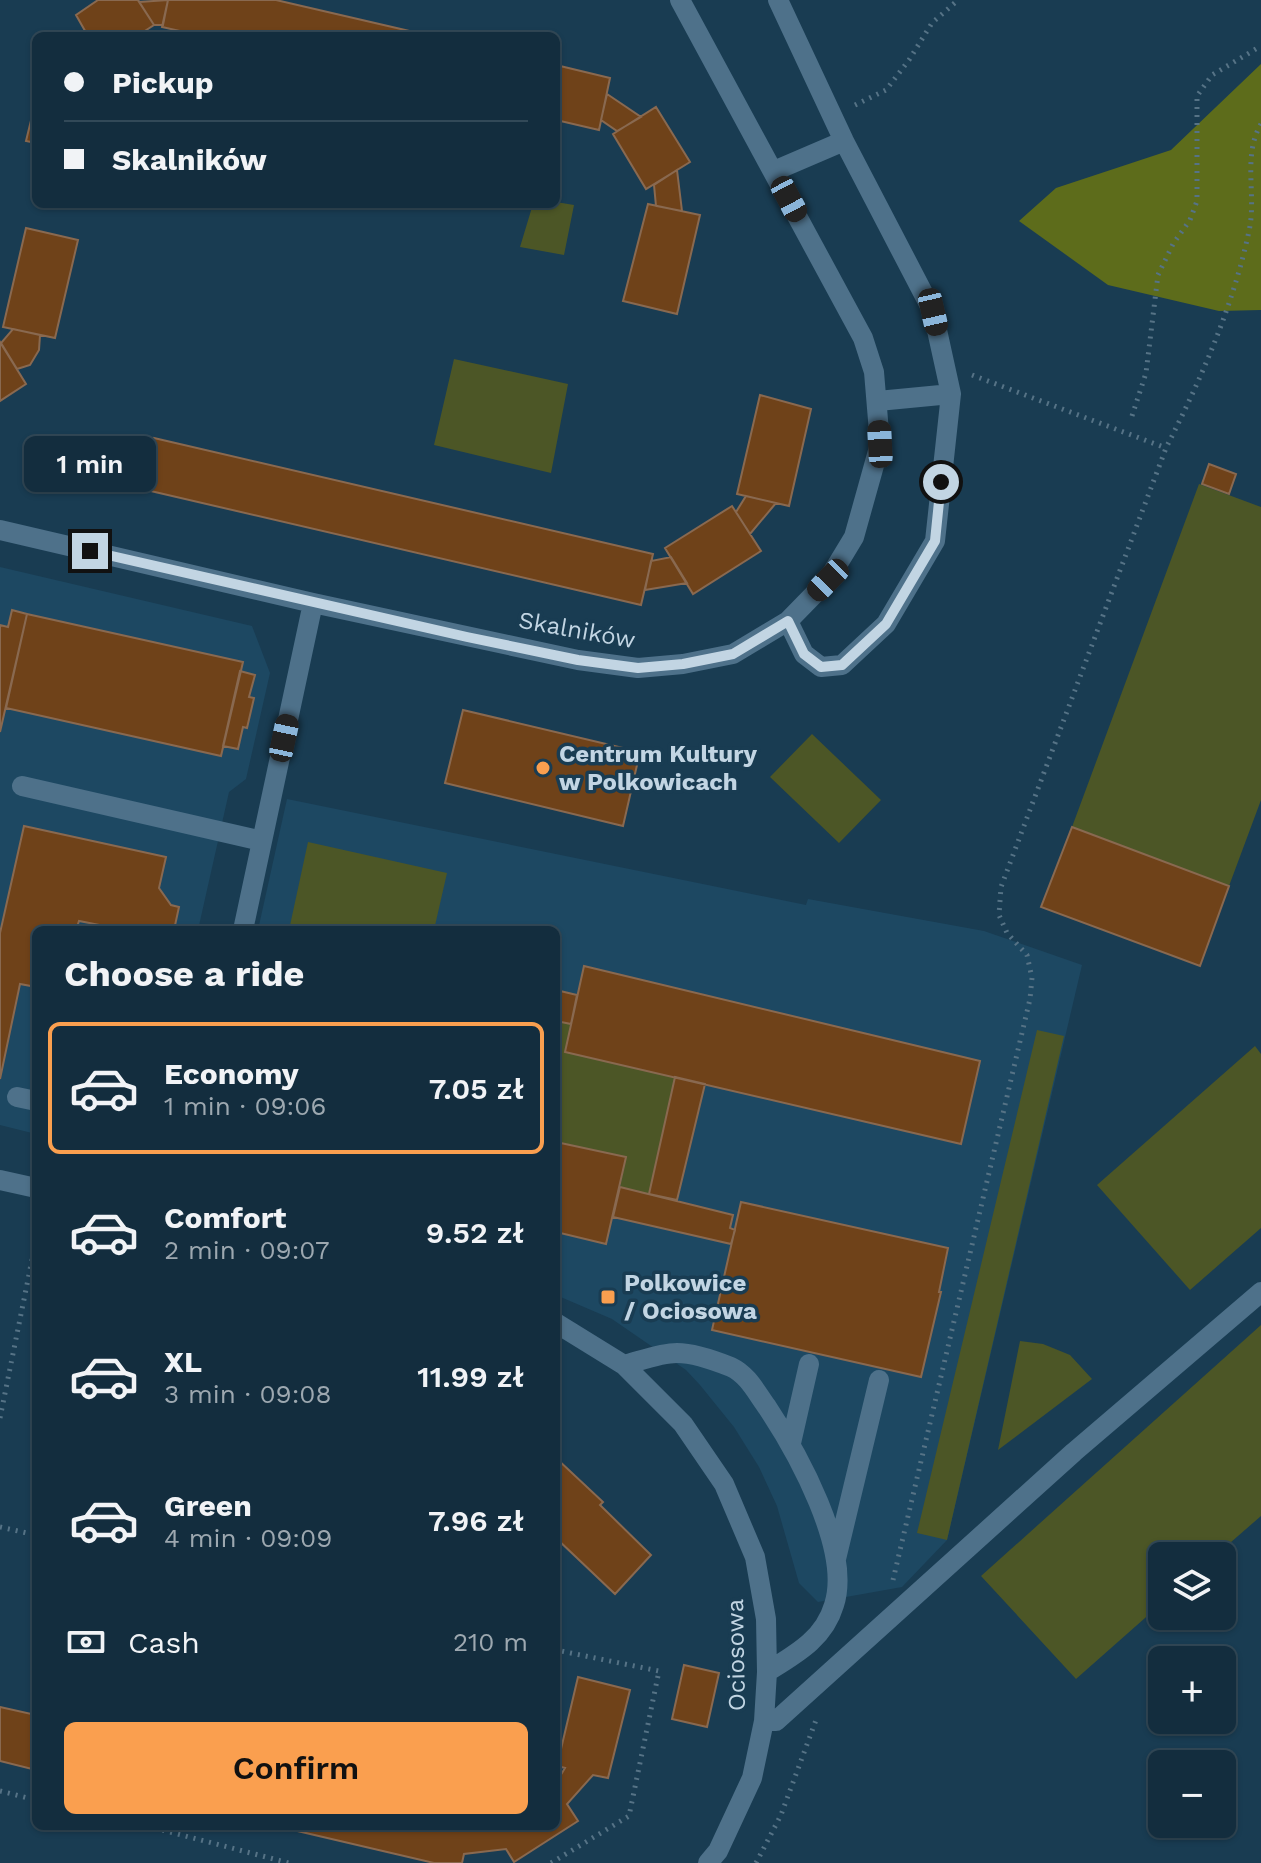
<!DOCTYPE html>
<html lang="en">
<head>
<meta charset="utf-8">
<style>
	:root { --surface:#132d3e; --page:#1c3545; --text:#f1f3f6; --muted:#9da8b0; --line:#324958; --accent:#fa9f4f }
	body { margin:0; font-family:"Work Sans",sans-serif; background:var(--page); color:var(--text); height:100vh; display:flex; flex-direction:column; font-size:30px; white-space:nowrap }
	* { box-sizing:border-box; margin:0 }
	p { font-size:26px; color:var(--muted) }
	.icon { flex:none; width:44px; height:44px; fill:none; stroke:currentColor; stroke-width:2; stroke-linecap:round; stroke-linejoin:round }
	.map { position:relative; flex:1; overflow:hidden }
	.details { position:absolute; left:32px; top:926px; width:528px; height:904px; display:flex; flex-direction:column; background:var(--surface); border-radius:12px; box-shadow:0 2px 6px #0004,0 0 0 2px var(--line) }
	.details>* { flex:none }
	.hud { position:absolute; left:32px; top:32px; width:528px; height:176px; border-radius:12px; box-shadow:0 2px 6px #0004,0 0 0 2px var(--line); display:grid; align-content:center; height:176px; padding:0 32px; background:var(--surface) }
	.fabs { position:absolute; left:1148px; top:1542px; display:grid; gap:16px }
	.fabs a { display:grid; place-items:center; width:88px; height:88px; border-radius:12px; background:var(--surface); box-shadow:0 2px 6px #0004,0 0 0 2px var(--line); font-size:40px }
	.end { position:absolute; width:36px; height:36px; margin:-18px; border:10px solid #c2d5e3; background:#111; box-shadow:0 0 0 4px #111 }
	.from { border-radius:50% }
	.bubble { position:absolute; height:56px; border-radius:12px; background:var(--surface); box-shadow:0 2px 6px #0004,0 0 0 2px var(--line); font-size:26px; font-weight:600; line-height:56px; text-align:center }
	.car { position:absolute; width:24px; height:48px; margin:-24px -12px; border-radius:10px; box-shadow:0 0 6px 2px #0007; background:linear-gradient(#222 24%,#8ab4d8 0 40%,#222 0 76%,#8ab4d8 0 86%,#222 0) }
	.hud b { display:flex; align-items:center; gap:28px; height:76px; font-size:30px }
	.hud b+b { border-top:2px solid var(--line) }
	.hud i { width:20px; height:20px; background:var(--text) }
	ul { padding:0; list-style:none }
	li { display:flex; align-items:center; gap:24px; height:132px; margin:0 16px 12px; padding:0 16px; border:4px solid transparent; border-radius:12px }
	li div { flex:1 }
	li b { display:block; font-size:30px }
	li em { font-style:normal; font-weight:600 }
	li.current { border-color:var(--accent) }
	li>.icon { width:72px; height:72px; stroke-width:1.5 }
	h2 { padding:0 32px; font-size:36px; line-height:96px }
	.pay { display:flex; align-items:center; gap:20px; height:88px; padding:0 32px; font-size:30px }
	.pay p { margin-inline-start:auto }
	.action { display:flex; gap:16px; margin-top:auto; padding:16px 32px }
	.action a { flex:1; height:92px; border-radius:12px; background:var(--accent); color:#111; font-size:32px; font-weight:600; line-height:92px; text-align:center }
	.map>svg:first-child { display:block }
	.built { fill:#1d4862 }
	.green { fill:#4c5626 }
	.forest { fill:#5d6c1b }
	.building { fill:#6f4219; stroke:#896950; stroke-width:2 }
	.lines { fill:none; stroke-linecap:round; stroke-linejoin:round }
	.path { stroke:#567386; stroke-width:5; stroke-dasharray:2 6; stroke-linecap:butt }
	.minor { stroke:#4e718a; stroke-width:20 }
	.route { stroke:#c2d5e3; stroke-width:10 }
	.poi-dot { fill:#fa9f4f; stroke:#193c52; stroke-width:3 }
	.labels { text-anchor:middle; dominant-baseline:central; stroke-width:7; stroke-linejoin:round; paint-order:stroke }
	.street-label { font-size:24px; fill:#c2d5e3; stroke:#193c52 }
	.poi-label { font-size:24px; font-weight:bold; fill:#c2d5e3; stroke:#193c52; text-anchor:start }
</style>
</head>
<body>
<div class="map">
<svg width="1261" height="1863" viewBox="0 0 1261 1863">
	<rect width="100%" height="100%" fill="#193c52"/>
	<path class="built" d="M0 567 252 626 270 673 246 779 229 792 198 930H36V1134L0 1125Z
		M287 799 806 905 808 899 984 931 1082 965 947 1540 902 1587 818 1602 799 1583 777 1506 759 1467 734 1427 700 1385 686 1370 612 1319 556 1295V930H258Z"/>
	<path class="green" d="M556 202 574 205 564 255 520 247 533 204H556Z
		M454 359 568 384 551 473 434 445Z
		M1199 484 1261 507V800L1229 886 1072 827Z
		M812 734 881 800 839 843 770 777Z
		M308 842 447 873 434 930H289Z
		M556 1021 571 1024 565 1052 675 1077 649 1194 620 1187 626 1157 556 1142Z
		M1037 1030 1064 1036 947 1540 917 1533Z
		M1255 1046 1261 1054V1228L1190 1290 1097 1185Z
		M1261 1325V1516L1215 1556H1162V1603L1076 1679 981 1576Z
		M1020 1341 1043 1344 1070 1355 1092 1379 998 1450Z"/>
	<path class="forest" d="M1261 64V310L1219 311 1108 285 1019 221 1056 188 1171 150Z"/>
	<path class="building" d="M98 0H138L154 25 137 36H88L76 15Z
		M168 0H276L431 36H202L162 27Z
		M168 0 163 25H154L139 2Z
		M556 65 610 78 599 130 556 120Z
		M607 94 641 117 617 131 601 120Z
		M36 100V143L26 141Z
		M656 107 690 162 646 189 613 134Z
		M677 170 682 211 656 206 654 185Z
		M648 204 700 215 677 314 623 301Z
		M26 228 78 240 55 338 3 327Z
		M13 329 40 335 39 350 30 365 17 369 1 343Z
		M0 342 26 384 0 401Z
		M760 395 811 409 789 506 737 494Z
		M154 438 653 554 641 605 142 489Z
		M1209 464 1236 474 1229 494 1202 484Z
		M746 496 776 503 750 534 736 512Z
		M732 506 761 551 693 594 665 548Z
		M671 557 687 583 645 590 651 561Z
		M12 610 27 614 0 732V625L8 627Z
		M27 614 243 662 221 756 6 708Z
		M240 671 255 675 249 697 254 698 247 728 243 727 238 749 223 746Z
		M463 710 640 752 623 826 445 783Z
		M24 826 166 857 159 888 171 905 179 907 174 930H106L105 926 79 921 76 930H36V987L20 984 0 1079V933Z
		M1072 827 1229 886 1200 966 1041 907Z
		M584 966 980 1061 961 1144 565 1052Z
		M556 990 577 995 571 1024 556 1021Z
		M675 1077 705 1084 677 1200 649 1194Z
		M556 1142 626 1157 606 1244 556 1232Z
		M620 1187 733 1215 730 1228 735 1230 731 1244 613 1217Z
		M741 1202 948 1248 939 1292H941L921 1377 712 1330Z
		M556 1458 603 1502 600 1505 651 1555 615 1594 556 1538Z
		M684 1665 719 1673 707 1727 672 1719Z
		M578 1677 630 1690 608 1778 593 1775 567 1804 578 1821 514 1862 506 1849 464 1854 462 1863H434L276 1826H556V1783L565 1768 557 1766Z
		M0 1707 36 1715V1770L0 1761Z"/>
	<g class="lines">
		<path class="path" d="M855 105 886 90 909 60 932 23 958 0
			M972 375 1166 448
			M1132 416 1146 373 1158 275 1173 244 1190 220 1197 201V96L1212 75 1261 46
			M0 1418 36 1240
			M0 1527 36 1535
			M893 1580 1030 999 1032 978 1027 955 1007 933 999 915 1001 887 1166 448C1201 379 1233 307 1249 231 1257 196 1242 156 1261 124
			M0 1791 36 1800
			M147 1826 289 1863
			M551 1863 629 1816 659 1671 556 1650
			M756 1863 781 1815 816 1720"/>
		<path class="minor" d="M778 0 844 141 933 312 951 394 935 541 886 624 842 665 821 667 804 654 788 621
			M774 171 844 141
			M878 401 951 394
			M0 530 313 603 578 660 638 668 683 664 733 654 788 621 828 580 854 537 880 444 874 372 863 338 680 0
			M22 786 262 841
			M243 930 313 603
			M17 1097 36 1101
			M0 1180 36 1188
			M556 1323 624 1365 683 1424 724 1484 755 1557 766 1619 767 1672 764 1721 752 1778 718 1851 708 1863
			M624 1365C640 1361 660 1353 677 1353 693 1353 716 1361 731 1367 748 1375 756 1392 767 1407 797 1452 852 1550 834 1605 824 1639 796 1654 767 1672
			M791 1443 809 1364
			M836 1559 879 1380
			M764 1721H776L1074 1452 1261 1292"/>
	</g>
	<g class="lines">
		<path class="route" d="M90 551 467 637 578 660 638 668 683 664 733 654 788 621 804 654 821 667 842 665 886 624 935 541 941 482"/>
	</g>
	<g class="poi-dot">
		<circle cx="543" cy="768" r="8"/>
		<rect x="600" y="1289" width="16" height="16" rx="4"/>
	</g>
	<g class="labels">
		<g class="street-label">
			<text transform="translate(577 630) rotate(10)">Skalników</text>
			<text transform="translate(736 1655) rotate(-91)">Ociosowa</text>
		</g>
		<g class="poi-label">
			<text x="559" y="754">Centrum Kultury<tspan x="559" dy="28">w Polkowicach</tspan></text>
			<text x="624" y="1283">Polkowice<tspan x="624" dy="28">/ Ociosowa</tspan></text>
		</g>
	</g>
</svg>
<div class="fabs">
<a><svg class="icon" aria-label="layers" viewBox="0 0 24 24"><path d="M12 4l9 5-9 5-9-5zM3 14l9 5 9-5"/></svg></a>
<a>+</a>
<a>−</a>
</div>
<i class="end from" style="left:941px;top:482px"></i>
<i class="end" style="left:90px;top:551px"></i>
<div class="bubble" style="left:24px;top:436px;width:132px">1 min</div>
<i class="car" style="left:789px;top:199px;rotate:152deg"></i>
<i class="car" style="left:933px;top:312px;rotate:167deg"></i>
<i class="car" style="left:880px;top:444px;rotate:357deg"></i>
<i class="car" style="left:828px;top:580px;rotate:224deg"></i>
<i class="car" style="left:284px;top:738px;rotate:12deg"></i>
<div class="hud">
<b><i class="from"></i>Pickup</b>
<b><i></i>Skalników</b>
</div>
<section class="details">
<h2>Choose a ride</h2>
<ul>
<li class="current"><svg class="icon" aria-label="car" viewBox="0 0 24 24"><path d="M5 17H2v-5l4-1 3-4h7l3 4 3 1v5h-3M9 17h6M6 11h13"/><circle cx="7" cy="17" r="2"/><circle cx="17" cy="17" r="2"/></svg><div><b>Economy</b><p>1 min · 09:06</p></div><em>7.05 zł</em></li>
<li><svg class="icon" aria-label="car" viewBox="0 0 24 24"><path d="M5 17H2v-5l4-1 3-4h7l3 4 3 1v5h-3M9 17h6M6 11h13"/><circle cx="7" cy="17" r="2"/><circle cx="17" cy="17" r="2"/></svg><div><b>Comfort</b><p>2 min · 09:07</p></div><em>9.52 zł</em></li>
<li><svg class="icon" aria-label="car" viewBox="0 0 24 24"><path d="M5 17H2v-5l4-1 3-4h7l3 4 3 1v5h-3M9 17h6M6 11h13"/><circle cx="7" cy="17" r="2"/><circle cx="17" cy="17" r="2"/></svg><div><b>XL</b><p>3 min · 09:08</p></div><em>11.99 zł</em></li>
<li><svg class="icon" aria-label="car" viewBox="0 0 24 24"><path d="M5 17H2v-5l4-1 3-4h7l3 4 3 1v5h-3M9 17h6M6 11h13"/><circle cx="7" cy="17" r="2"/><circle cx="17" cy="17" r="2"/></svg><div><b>Green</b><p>4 min · 09:09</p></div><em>7.96 zł</em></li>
</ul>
<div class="pay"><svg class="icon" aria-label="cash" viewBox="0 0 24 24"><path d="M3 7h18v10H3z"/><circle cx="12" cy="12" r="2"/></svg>Cash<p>210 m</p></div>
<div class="action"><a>Confirm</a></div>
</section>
</div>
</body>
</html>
